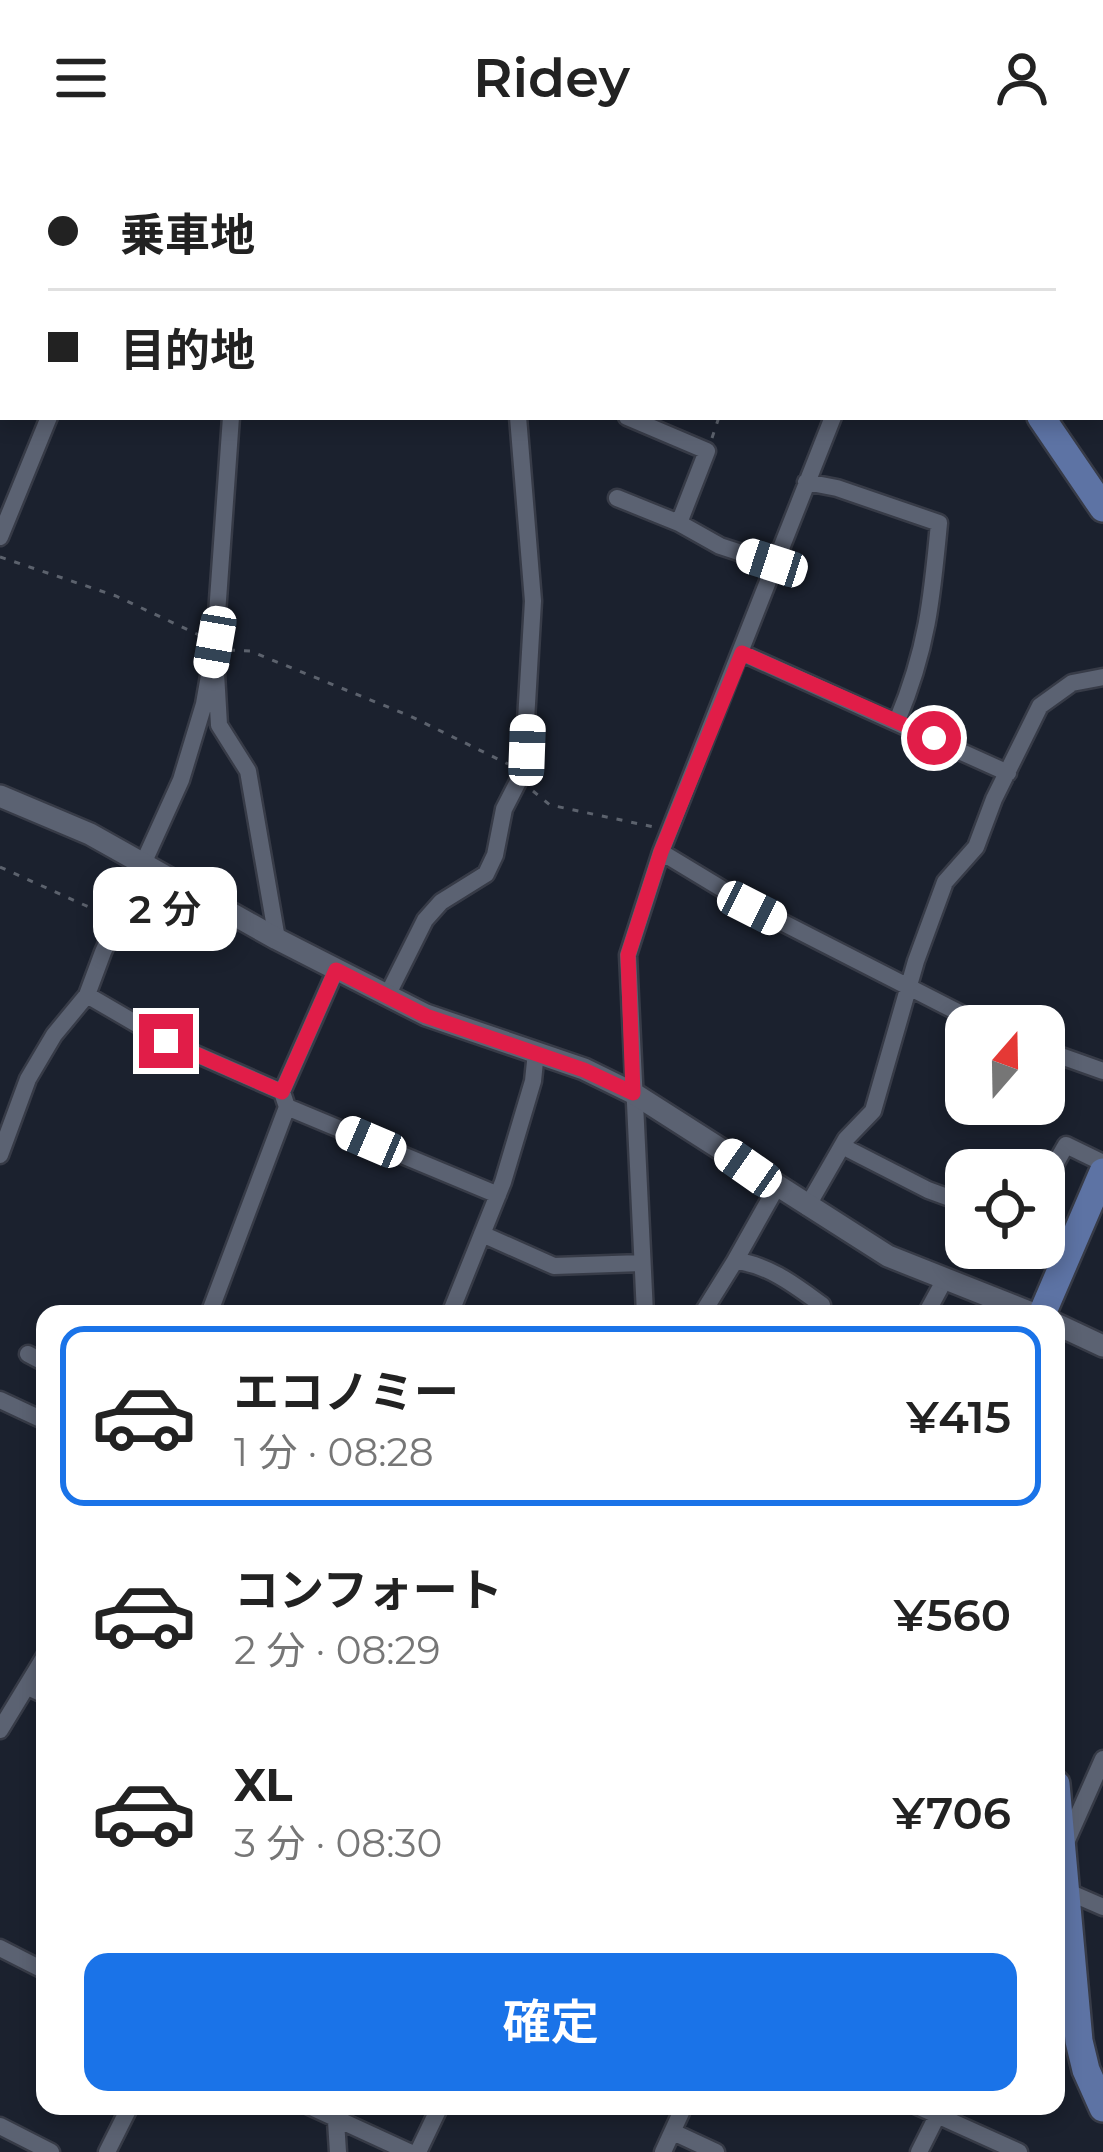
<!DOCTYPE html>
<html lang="ja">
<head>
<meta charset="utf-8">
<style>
	:root { --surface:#fff; --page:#f6f6f6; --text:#222; --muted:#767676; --line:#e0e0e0; --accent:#1a73e8 }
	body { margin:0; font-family:Montserrat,"Noto Sans JP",sans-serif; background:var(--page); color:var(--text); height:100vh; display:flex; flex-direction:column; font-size:45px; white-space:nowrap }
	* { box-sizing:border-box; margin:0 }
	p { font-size:39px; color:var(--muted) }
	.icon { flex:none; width:66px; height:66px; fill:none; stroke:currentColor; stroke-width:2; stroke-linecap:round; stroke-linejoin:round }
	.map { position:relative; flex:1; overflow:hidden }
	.drawer { position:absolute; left:36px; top:1149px; width:1029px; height:810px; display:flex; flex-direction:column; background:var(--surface); border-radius:24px; box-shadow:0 6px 18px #0003 }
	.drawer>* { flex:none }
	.guide { position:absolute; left:0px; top:0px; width:1104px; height:264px; box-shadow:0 6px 18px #0003; display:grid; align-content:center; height:264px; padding:0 48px; background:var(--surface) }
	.needle { width:78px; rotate:20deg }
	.buttons { position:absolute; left:945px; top:849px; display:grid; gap:24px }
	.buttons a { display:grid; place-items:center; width:120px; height:120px; border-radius:24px; background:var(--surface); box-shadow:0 6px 18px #0003; font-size:60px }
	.end { position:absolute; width:54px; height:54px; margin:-27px; border:15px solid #e11d48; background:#fff; box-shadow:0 0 0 6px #fff }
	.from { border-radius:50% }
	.bubble { position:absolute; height:84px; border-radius:24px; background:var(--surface); box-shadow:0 6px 18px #0003; font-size:39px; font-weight:600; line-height:84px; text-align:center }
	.car { position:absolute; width:36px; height:72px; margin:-36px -18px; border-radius:15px; box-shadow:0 0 9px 3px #0007; background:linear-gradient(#fff 24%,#345 0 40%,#fff 0 76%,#345 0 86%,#fff 0) }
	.guide b { display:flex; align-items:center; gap:42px; height:114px; font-size:45px }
	.guide b+b { border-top:3px solid var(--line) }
	.guide i { width:30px; height:30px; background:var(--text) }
	ul { padding:21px 0 0; list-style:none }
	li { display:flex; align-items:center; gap:36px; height:180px; margin:0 24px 18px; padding:0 24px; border:6px solid transparent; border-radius:24px }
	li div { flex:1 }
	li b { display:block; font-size:45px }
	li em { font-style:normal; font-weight:600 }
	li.on { border-color:var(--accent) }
	li>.icon { width:108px; height:108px; stroke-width:1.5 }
	.cta { display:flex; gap:24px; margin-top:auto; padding:24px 48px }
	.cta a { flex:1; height:138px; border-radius:24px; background:var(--accent); color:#fff; font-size:48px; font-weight:600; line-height:138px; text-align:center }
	header { display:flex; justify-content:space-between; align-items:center; height:156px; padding:0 48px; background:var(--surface); font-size:54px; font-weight:600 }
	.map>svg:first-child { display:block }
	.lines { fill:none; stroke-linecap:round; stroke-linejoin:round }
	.minor-casing { stroke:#373b47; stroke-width:21 }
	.tertiary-casing { stroke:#373b47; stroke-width:26 }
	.primary-casing { stroke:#373b47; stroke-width:32 }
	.trunk-casing { stroke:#373b47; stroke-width:32 }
	.motorway-casing { stroke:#373b47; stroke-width:34 }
	.path { stroke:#5c626d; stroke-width:3; stroke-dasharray:6 9; stroke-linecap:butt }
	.minor { stroke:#5b6272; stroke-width:16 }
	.tertiary { stroke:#5b6272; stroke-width:21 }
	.primary { stroke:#5d73a4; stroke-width:27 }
	.trunk { stroke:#5e79b5; stroke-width:27 }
	.motorway { stroke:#5e7fc6; stroke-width:30 }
	.route { stroke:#e11d48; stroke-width:15 }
</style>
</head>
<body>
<header><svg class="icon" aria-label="menu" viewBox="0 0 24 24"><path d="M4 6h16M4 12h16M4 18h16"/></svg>Ridey<svg class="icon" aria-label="person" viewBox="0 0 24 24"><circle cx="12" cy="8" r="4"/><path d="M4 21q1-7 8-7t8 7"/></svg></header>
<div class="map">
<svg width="1103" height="1996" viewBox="0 0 1103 1996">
	<rect width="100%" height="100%" fill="#1b212e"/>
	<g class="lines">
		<g class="minor-casing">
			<path id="minor" d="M96 0 102 3
				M1062 0 1067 3
				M166 3 168 0
				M303 3 304 0
				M559 3 560 0
				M635 3 636 0
				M998 3 1000 0
				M1101 22 1103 23
				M627 261 707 295 679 367 720 390 772 407
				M806 326 837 332 939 367C932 443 927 494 897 565
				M617 342 679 367
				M0 381 49 261
				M742 497 1008 617
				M216 517 219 569 248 615 277 783
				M661 696 752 751 985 870
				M87 839 166 885 282 936
				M387 840 425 764 441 746 486 718 495 699 504 653 523 616 533 445 518 261
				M1044 894 1103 915
				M287 951 498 1039
				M842 990 928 1034 966 1048
				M0 999 28 923 54 879 87 839 103 796 181 624 204 548 215 486 231 261
				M981 1014 984 1006 1007 1014
				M1044 1015 1053 1012 1066 989 1103 1007
				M807 1051 846 983 873 955 916 805 945 726 976 691 994 643 1040 550 1072 527 1103 521
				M482 1078 554 1110 642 1107
				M735 1105 776 1032
				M209 1158 287 951 282 936 336 814
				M450 1158 503 1026 533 925 536 896
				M645 1158 628 799 661 696 833 261
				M702 1158 735 1105C768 1108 796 1130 822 1149L818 1158
				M926 1158 945 1123
				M28 1198 45 1207
				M0 1244 45 1265
				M28 1531 45 1539
				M0 1574 45 1500
				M1064 1691 1103 1603
				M1064 1734 1103 1751
				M0 1792 45 1815
				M309 1950 409 1996
				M917 1950 1019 1996
				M336 1965 338 1996
				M0 1970 51 1996
				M673 1976 716 1996
				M107 1996 130 1950
				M418 1996 440 1950
				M663 1996 684 1950
				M919 1996 940 1954"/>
		</g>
		<g class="tertiary-casing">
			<path id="tertiary" d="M0 640 90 678 277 783 426 859 584 913 633 937 888 1100 1034 1158
				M1056 1168 1103 1190"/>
		</g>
		<g class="primary-casing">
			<path id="primary" d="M858 0 860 3
				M1041 261 1103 352
				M1042 1158 1103 1016
				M1056 1628 1079 1885 1086 1914 1103 1952"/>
		</g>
		<g class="trunk-casing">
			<path id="trunk" d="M75 3 76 0
				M0 13 3 4
				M0 194 3 187"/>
		</g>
		<g class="motorway-casing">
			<path id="motorway" d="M50 3 51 0
				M0 140 3 133"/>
		</g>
		<path class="path" d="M712 282 719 261
			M0 401 116 440 199 479
			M229 494 250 495 410 560 508 608
			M533 635 550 649 654 671
			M0 711 102 757"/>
		<use href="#minor" class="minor"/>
		<use href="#tertiary" class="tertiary"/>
		<use href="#primary" class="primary"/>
		<use href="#trunk" class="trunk"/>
		<use href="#motorway" class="motorway"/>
	</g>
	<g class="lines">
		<path class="route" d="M166 885 282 936 336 814 426 860 584 914 633 937 628 799 661 696 742 497 934 582"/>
	</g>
</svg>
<div class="buttons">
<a><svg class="needle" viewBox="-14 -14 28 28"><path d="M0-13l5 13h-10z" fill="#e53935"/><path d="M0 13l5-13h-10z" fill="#767676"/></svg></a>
<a><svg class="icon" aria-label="locate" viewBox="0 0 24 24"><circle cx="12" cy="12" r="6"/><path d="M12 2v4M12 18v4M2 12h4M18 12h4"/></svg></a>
</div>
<i class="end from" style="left:934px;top:582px"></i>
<i class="end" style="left:166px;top:885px"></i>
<div class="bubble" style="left:93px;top:711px;width:144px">2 分</div>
<i class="car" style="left:772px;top:407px;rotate:288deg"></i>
<i class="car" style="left:215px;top:486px;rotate:190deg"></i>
<i class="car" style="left:527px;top:594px;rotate:2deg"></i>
<i class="car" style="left:752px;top:752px;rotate:117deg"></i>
<i class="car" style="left:371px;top:986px;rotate:293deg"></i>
<i class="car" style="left:748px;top:1012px;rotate:305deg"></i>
<div class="guide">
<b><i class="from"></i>乗車地</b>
<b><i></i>目的地</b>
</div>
<section class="drawer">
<ul>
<li class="on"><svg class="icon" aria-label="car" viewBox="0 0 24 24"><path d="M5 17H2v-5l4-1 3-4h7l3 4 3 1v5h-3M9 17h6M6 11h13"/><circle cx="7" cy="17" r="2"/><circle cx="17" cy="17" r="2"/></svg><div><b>エコノミー</b><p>1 分 · 08:28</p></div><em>¥415</em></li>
<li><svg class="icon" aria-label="car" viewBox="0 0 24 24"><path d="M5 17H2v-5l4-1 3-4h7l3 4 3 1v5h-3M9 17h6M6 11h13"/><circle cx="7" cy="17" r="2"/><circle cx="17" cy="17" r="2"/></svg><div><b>コンフォート</b><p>2 分 · 08:29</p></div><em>¥560</em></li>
<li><svg class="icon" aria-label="car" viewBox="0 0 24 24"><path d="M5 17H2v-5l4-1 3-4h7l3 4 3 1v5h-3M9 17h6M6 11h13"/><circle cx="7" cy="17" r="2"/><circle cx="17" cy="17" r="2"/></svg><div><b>XL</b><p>3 分 · 08:30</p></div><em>¥706</em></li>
</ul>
<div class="cta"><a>確定</a></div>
</section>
</div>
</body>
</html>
